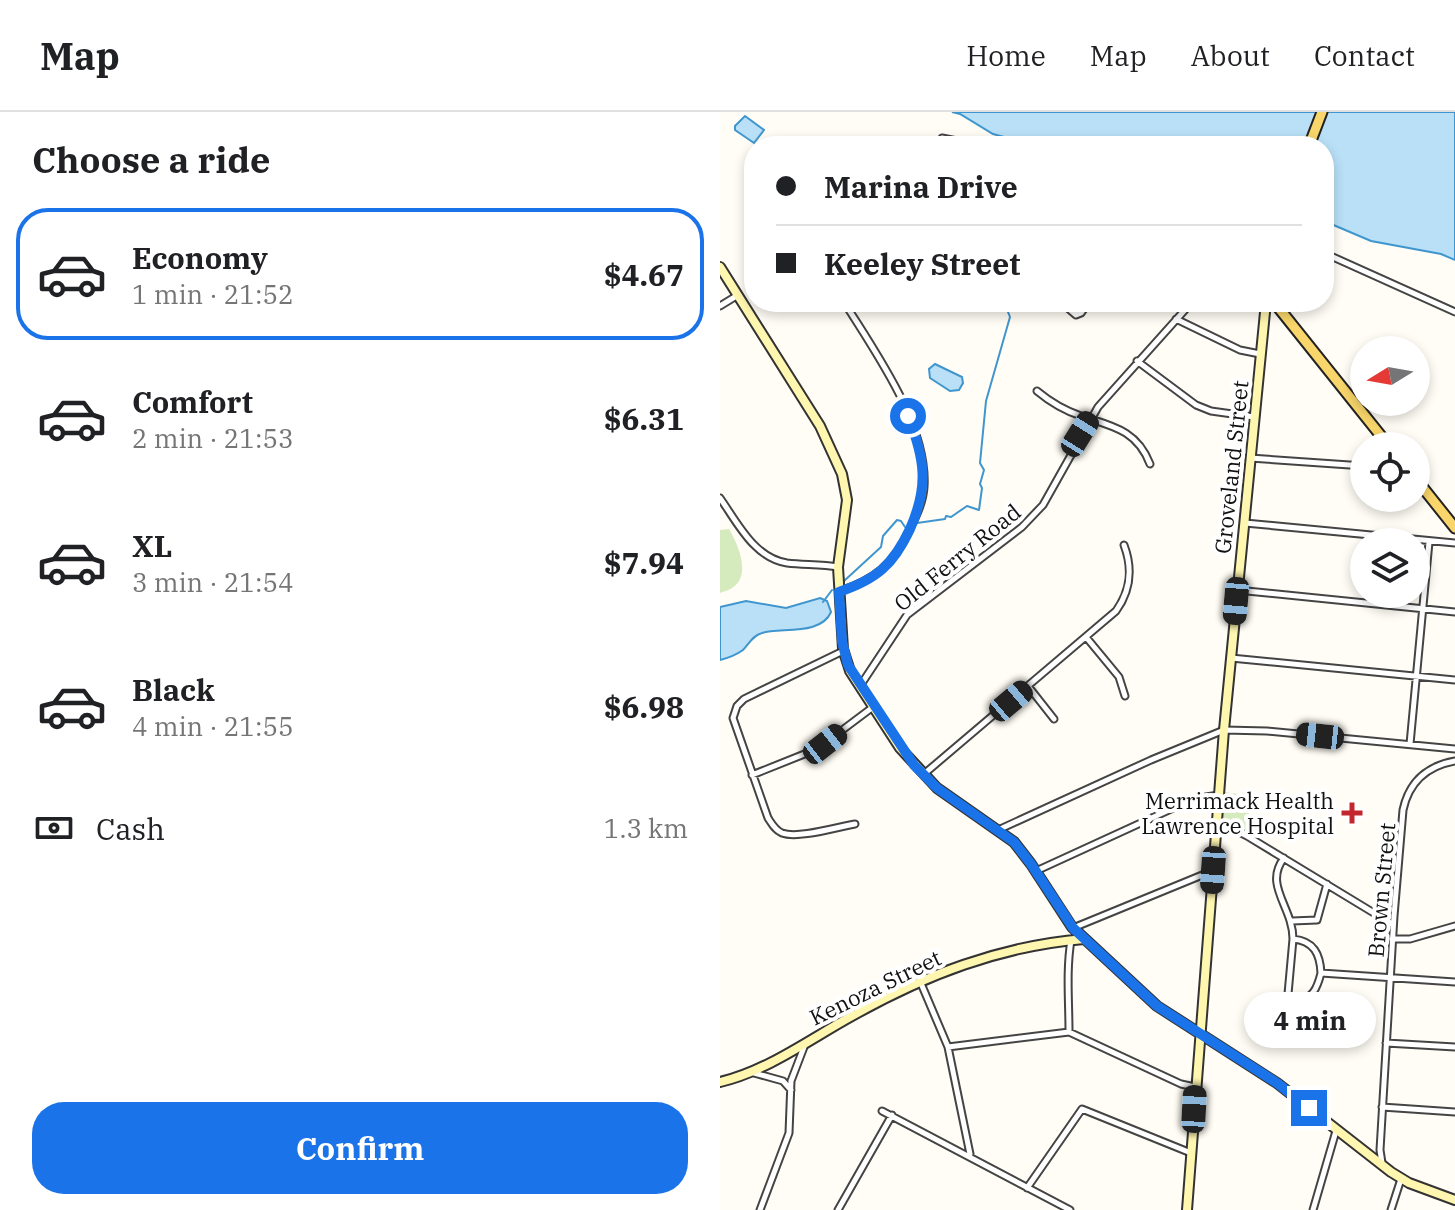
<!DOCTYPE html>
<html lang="en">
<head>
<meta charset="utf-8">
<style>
	:root { --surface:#fff; --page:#f2f2f2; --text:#202124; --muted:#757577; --line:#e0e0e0; --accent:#1a73e8 }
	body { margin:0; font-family:"IBM Plex Serif",serif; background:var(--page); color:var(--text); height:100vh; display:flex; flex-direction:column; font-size:30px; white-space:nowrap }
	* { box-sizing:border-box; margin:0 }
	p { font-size:26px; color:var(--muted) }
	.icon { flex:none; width:44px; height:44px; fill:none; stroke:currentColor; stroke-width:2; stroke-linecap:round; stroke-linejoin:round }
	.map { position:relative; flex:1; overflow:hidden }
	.side { display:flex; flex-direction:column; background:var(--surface); width:720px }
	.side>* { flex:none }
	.banner { position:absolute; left:24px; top:24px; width:590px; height:176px; border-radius:32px; box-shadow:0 4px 12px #0003; display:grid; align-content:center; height:176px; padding:0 32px; background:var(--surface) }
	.needle { width:52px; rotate:259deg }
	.fabs { position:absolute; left:630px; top:224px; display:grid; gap:16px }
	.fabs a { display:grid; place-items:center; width:80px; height:80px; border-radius:50%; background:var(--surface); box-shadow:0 4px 12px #0003; font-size:40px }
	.end { position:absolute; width:36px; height:36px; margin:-18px; border:10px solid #1a73e8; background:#fff; box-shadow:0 0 0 4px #fff }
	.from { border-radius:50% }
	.bubble { position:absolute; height:56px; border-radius:28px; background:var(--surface); box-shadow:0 4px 12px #0003; font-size:26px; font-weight:700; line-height:56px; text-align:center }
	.car { position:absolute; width:24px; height:48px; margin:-24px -12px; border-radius:10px; box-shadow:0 0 6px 2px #0007; background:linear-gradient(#222 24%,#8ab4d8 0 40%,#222 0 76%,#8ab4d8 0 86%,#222 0) }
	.banner b { display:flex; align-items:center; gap:28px; height:76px; font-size:30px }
	.banner b+b { border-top:2px solid var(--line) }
	.banner i { width:20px; height:20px; background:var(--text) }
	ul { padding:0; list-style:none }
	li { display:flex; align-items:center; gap:24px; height:132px; margin:0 16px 12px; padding:0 16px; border:4px solid transparent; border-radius:32px }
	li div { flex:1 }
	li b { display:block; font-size:30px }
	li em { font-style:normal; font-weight:700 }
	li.on { border-color:var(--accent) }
	li>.icon { width:72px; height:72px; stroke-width:1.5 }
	h2 { padding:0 32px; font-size:36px; line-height:96px }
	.pay { display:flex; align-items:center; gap:20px; height:88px; padding:0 32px; font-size:30px }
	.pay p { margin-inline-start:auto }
	.button { display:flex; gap:16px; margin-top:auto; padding:16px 32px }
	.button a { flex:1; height:92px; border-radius:32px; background:var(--accent); color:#fff; font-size:32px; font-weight:700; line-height:92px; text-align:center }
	header { display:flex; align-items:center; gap:48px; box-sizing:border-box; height:112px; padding:0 40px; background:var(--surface); border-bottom:2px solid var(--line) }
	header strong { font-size:38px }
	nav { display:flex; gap:44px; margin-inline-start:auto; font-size:28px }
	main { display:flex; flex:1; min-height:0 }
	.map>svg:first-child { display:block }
	.green { fill:#d5ebbd }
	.water { fill:#b9e0f7; stroke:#3f96cf; stroke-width:2 }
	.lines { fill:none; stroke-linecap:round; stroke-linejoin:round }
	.stream { stroke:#3f96cf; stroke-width:2 }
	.street-casing { stroke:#444; stroke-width:9 }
	.secondary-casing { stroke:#333; stroke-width:12 }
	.primary-casing { stroke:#222; stroke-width:13 }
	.street { stroke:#fff; stroke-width:5 }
	.secondary { stroke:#fff6b0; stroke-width:8 }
	.primary { stroke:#f9d66b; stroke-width:9 }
	.route { stroke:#1a73e8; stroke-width:10 }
	.poi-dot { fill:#c4262e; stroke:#fff; stroke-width:3 }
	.labels { text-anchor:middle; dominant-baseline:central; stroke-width:8; stroke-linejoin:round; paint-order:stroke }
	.street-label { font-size:22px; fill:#111; stroke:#fff }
	.poi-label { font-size:22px; fill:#111; stroke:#fff; text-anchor:end }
</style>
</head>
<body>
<header>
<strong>Map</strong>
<nav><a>Home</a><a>Map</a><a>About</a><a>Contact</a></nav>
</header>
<main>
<section class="side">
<h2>Choose a ride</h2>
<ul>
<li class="on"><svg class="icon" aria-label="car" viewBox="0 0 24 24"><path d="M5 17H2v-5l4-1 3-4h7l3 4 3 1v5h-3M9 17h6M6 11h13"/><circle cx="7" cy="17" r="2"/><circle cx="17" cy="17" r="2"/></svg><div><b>Economy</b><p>1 min · 21:52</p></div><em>$4.67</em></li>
<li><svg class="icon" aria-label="car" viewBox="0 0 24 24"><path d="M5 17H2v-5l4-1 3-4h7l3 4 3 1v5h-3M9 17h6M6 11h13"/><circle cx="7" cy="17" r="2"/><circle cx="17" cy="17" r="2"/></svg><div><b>Comfort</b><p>2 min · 21:53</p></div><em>$6.31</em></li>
<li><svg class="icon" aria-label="car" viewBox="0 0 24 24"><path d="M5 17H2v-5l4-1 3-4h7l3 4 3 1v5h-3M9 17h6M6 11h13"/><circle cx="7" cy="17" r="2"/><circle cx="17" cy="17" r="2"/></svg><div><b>XL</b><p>3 min · 21:54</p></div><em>$7.94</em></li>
<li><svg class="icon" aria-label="car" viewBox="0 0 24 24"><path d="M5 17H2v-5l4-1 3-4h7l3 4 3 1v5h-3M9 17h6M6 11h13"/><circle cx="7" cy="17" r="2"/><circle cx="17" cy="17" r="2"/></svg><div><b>Black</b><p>4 min · 21:55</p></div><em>$6.98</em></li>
</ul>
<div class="pay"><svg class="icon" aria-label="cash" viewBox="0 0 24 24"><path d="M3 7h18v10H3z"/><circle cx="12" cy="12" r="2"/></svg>Cash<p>1.3 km</p></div>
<div class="button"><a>Confirm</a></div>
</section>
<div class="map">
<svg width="735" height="1098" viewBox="0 0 735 1098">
	<rect width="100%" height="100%" fill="#fffdf5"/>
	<path class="green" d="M9 417C18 432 32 464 12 476 8 479 4 479 0 481V418Z
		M504 680 531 684 527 721 502 706Z"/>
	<path class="water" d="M232 0H735V148L721 142 651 129 604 109V34H317L273 22 240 2Z
		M25 4 44 18 34 31 15 18V14Z
		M215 252 242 265 243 271 239 278 230 279 210 266 209 257Z
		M100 486 107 489 111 500C101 524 60 515 42 521 33 523 29 532 23 538 16 543 8 546 0 548V495L26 489 66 496Z"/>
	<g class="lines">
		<path class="stream" d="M197 411 225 407 226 404 231 405 247 394 259 398 262 376 260 372 264 358 260 351 266 289 290 205 284 190
			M124 469 161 435 163 424 177 408 181 409 185 415
			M103 490 112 478"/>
		<g class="street-casing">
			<path id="street" d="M222 26 262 34
				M604 141 735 200
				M351 190 349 197 356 203 361 201 369 190
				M0 194 18 183
				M456 207 520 238 540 242
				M417 249 476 293 491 299 534 305
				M317 279C329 289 346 299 361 304 392 314 417 318 430 352
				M530 346 644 354
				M0 386C17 410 34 446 67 451 84 453 101 452 118 455
				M525 411 735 431
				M517 478 735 500
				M120 479C153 468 173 453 188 421 195 406 203 392 204 375 208 313 155 240 124 190
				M366 525 399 565 405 584
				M123 539 24 587 17 594 13 606 48 706C52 712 55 718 62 721 78 727 117 715 135 712
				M511 546 735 568
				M140 574 187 503 302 415 323 393 378 295 472 190
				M308 574 334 607
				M690 632 709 430
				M204 662 396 499C411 478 413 457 404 433
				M32 663 97 637 153 595
				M497 713 513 717 527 724 672 812
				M278 718 431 648 504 618 547 619 735 637
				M564 746C543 773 573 795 573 827
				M316 759 473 687 499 683
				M572 809 597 808 607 772
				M353 816 492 759
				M672 827H690L735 814
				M601 861C597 877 593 886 576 890L570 887 568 882 573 827C594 829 600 842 601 861L735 870
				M200 869 228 935 250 1042
				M566 915 568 884
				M349 920C349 889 346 859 351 828
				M666 931 735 935
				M228 935 349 920 461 972 475 975
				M34 961 63 969 71 978
				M662 995 735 1000
				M162 999 350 1098
				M662 1051 660 1038 674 804 683 698C689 670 707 654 735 649
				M307 1076 362 997 471 1041
				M40 1098 69 1021 71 969 84 935
				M118 1098 172 1003
				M593 1098 616 1019
				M671 1098 681 1067"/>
		</g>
		<g class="secondary-casing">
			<path id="secondary" d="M0 155 100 314 122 362 127 388 118 455 123 537 130 559 180 636 217 676 294 730 311 752 352 815 437 894 557 971 671 1060 689 1071 735 1088
				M0 970C47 959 90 927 132 904 205 863 280 834 364 827
				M467 1098 504 618 546 190"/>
		</g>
		<g class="primary-casing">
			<path id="primary" d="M589 34 602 0
				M554 190 669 334
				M696 367 735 416"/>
		</g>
		<use href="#street" class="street"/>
		<use href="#secondary" class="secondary"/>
		<use href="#primary" class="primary"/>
	</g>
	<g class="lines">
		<path class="route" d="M188 304C205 347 209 374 190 417 173 453 157 467 119 480L122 529 128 553 194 653 217 676 294 730 311 752 353 816 437 894 557 971 589 996"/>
	</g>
	<path class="poi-dot" d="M628 689h8v8h8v8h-8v8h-8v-8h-8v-8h8z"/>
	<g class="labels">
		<g class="street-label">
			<text transform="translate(511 355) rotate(-84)">Groveland Street</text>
			<text transform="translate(237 445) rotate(-39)">Old Ferry Road</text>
			<text transform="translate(661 778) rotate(-85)">Brown Street</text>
			<text transform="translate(155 875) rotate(-26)">Kenoza Street</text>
		</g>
		<g class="poi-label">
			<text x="614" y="688">Merrimack Health<tspan x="614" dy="25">Lawrence Hospital</tspan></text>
		</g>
	</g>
</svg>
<div class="fabs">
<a><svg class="needle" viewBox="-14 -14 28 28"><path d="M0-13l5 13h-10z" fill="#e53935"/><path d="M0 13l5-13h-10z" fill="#757577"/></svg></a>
<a><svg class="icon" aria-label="locate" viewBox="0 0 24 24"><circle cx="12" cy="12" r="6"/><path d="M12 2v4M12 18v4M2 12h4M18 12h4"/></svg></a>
<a><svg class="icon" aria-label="layers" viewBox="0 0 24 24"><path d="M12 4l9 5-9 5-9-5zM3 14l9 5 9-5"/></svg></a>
</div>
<i class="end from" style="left:188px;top:304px"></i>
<i class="end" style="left:589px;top:996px"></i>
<div class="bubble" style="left:524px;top:880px;width:132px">4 min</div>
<i class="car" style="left:360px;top:322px;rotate:32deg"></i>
<i class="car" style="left:516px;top:489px;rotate:185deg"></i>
<i class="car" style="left:291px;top:589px;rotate:50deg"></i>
<i class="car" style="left:600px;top:624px;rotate:276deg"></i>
<i class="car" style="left:105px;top:632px;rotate:52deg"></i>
<i class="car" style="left:493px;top:758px;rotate:184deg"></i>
<i class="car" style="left:474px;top:997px;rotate:3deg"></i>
<div class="banner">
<b><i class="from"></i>Marina Drive</b>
<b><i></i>Keeley Street</b>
</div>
</div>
</main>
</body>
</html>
